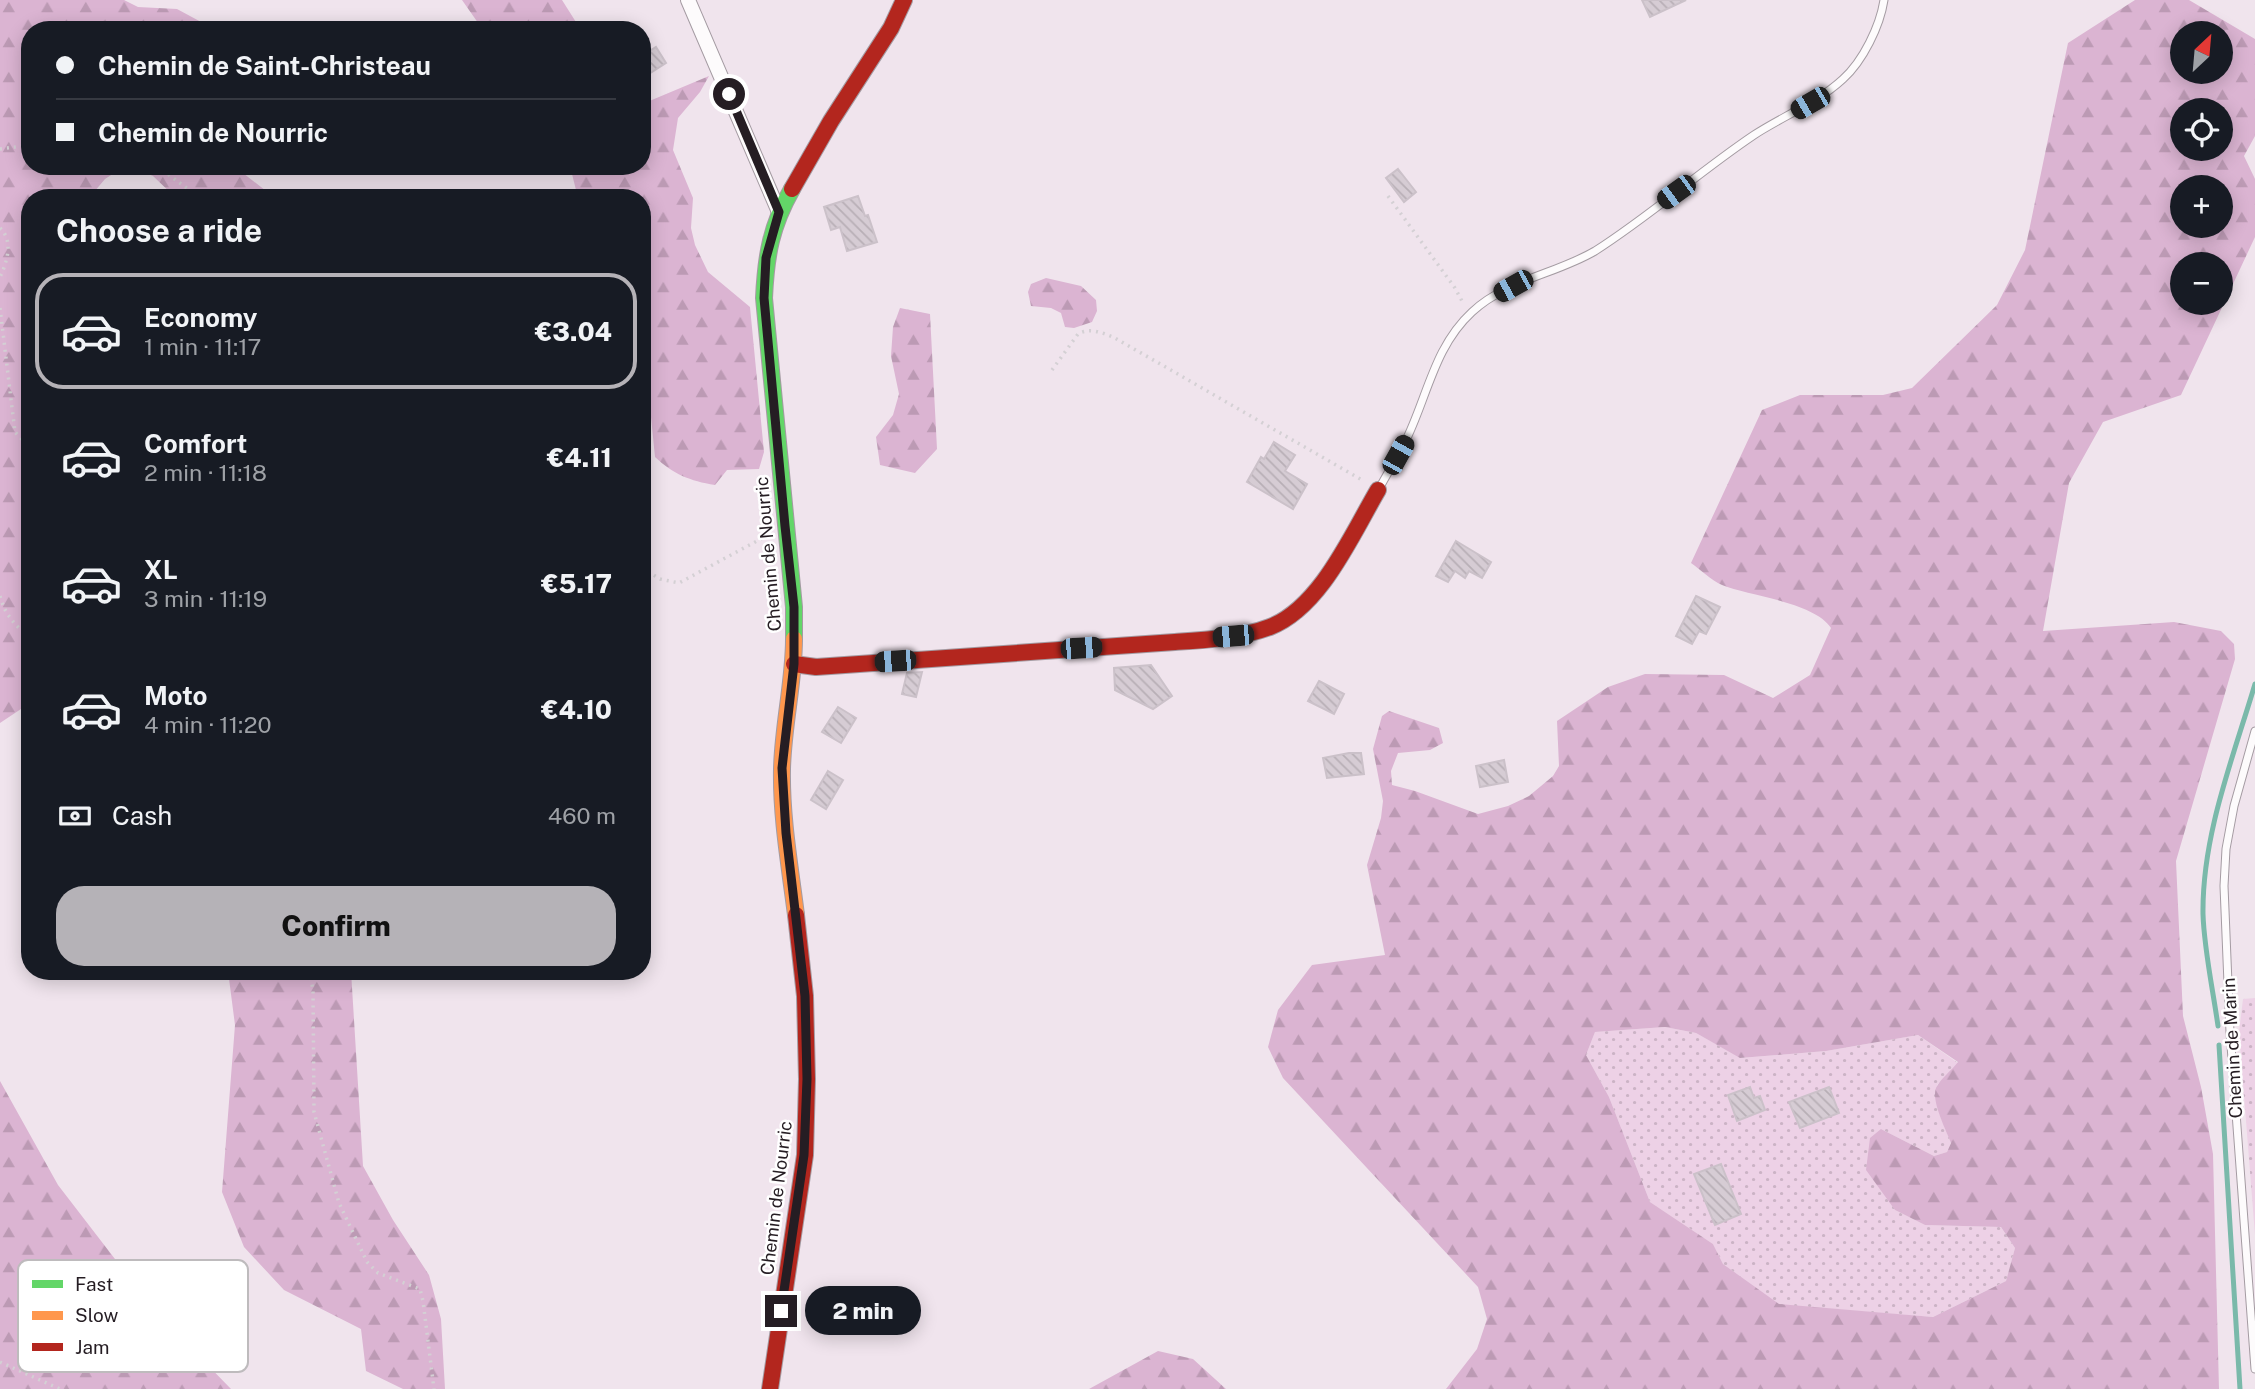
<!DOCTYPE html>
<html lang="en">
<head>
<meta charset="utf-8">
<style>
	:root { --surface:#171b24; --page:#242831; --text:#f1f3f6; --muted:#9ea1a6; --line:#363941; --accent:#b5b2b7 }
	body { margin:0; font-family:"Public Sans",sans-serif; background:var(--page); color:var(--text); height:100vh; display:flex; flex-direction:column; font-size:26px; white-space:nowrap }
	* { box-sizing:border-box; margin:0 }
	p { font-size:23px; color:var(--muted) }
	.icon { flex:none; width:38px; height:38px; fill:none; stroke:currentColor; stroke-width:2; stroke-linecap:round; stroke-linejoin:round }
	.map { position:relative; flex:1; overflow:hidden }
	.side { position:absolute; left:21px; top:189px; width:630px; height:791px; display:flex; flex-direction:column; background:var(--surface); border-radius:28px; box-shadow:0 4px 18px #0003 }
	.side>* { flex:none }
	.top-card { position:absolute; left:21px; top:21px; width:630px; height:154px; border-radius:28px; box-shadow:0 4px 18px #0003; display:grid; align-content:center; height:154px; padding:0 35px; background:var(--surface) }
	.needle { width:46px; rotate:26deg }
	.buttons { position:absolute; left:2170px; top:21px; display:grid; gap:14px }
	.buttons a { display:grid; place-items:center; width:63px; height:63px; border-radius:50%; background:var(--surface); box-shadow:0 4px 18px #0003; font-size:35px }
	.end { position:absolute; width:32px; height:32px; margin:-16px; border:9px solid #251d23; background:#fff; box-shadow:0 0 0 4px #fff }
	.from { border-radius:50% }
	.bubble { position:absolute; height:49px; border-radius:24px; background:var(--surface); box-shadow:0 4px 18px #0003; font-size:23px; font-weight:800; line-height:49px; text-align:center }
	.car { position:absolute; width:21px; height:42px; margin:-21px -10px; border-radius:9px; box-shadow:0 0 5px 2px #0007; background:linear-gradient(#222 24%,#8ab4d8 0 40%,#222 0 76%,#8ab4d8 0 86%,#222 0) }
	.top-card b { display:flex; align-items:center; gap:24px; height:66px; font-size:26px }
	.top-card b+b { border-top:2px solid var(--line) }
	.top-card i { width:18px; height:18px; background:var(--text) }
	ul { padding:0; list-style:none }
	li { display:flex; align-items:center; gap:21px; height:116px; margin:0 14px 10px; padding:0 21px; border:4px solid transparent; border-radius:28px }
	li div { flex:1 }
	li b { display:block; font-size:26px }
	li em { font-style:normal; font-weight:800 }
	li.current { border-color:var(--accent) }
	li>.icon { width:63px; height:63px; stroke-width:1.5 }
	h2 { padding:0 35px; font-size:32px; line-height:84px }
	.pay { display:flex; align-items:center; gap:18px; height:77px; padding:0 35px; font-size:26px }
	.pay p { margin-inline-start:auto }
	.primary-button { display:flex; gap:14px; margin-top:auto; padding:14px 35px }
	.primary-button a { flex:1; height:80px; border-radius:28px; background:var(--accent); color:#111; font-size:28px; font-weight:800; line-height:80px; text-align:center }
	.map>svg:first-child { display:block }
	.grass { fill:url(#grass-dots) }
	.forest { fill:url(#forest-firs); fill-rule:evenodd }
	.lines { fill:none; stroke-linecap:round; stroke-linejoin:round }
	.stream { stroke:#7ab9aa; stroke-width:5 }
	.building { fill:url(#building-back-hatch); stroke:#cbc1c9; stroke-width:2 }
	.lane-casing { stroke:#a49ba2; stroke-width:9 }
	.street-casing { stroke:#a49ba2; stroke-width:16 }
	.fast-casing { stroke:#a49ba2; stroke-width:18 }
	.slow-casing { stroke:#a49ba2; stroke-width:18 }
	.jam-casing { stroke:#a49ba2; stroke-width:18 }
	.path { stroke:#d4d0d4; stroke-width:3.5; stroke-dasharray:2 5; stroke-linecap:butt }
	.lane { stroke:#fdfbfc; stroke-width:7 }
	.street { stroke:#fdfbfc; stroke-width:14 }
	.fast { stroke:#63d668; stroke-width:16 }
	.slow { stroke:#ff974d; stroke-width:16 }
	.jam { stroke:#b3261e; stroke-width:16 }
	.route { stroke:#251d23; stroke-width:9 }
	.labels { text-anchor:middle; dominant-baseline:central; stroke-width:5; stroke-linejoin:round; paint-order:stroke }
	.street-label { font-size:18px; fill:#251d23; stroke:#fff }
	.key { fill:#fff; stroke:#bebbbd; stroke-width:2 }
	.key-label { font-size:19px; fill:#251d23 }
</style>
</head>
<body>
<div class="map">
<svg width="2255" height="1389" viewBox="0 0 2255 1389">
	<defs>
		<pattern id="grass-dots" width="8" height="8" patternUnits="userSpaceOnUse" patternTransform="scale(1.75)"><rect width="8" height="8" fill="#edd1e6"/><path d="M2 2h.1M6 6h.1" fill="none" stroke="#cbb3c5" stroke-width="1.8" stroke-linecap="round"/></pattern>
		<pattern id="forest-firs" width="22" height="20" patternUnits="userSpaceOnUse" patternTransform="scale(1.75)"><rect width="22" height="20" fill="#dbb4d2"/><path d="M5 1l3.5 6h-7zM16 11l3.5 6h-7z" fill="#bc9ab4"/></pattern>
		<pattern id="building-back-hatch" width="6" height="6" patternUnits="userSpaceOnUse" patternTransform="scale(1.75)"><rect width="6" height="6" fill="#d6ccd4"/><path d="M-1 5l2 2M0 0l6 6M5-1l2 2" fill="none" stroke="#b8afb6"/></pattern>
	</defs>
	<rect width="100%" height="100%" fill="#f0e4ed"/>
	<path class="grass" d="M2255 998V1235L2239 1032 2243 999Z
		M1665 1027 1696 1033 1741 1058 1826 1051 1918 1035 1958 1063 1937 1085 1939 1113 1951 1143 1947 1152 1934 1156 1881 1129 1895 1210 1925 1225 2001 1227 2015 1248 2006 1281 1933 1317 1779 1305 1723 1264 1713 1244 1650 1202 1609 1097 1586 1055 1595 1032Z"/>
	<path class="forest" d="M0 0H124L138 7 177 9 203 23 200 30H30V166H125L105 179 89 198H30V703L0 723Z
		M462 0H562L581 30H483Z
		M2135 0H2189L2255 39V136L2244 156 2255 179V237L2181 395 2103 422 2069 483 2043 631 2174 622 2221 631 2234 644 2235 659 2176 861 2183 1016 2201 1087 2213 1154 2219 1389H1446L1477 1349 1487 1319 1478 1287 1283 1078 1268 1047 1278 1010 1312 965 1385 955 1367 865 1381 818 1383 801 1373 749 1382 716 1389 711 1439 728 1443 743 1430 750 1398 753 1391 771 1392 785 1415 791 1478 814 1508 806 1529 796 1553 776 1559 766 1557 721 1608 687 1645 674 1724 675 1773 698 1810 675 1831 628C1814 602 1749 596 1722 585 1711 580 1701 570 1691 563L1762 410 1800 395H1883L1912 388 1997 305 2025 250 2068 43ZM2221 33V72H2182V33ZM2221 110V149H2182V110ZM2221 187V226H2182V187ZM2221 264V303H2182V264ZM1665 1027 1696 1033 1740 1058 1826 1051 1918 1035 1958 1062C1952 1070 1940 1079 1936 1088 1931 1101 1946 1130 1951 1143L1947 1152 1934 1156 1881 1129 1870 1138 1866 1170 1895 1210 1925 1225 2001 1227 2015 1248 2006 1281 1933 1317 1779 1304 1723 1264 1713 1244 1650 1202 1609 1097 1586 1055 1595 1032Z
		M709 76 700 92 678 118 673 150 693 198 691 228 695 245 708 272 750 307 764 452 759 469 727 470 715 485C690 481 673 474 655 457L651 417 642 408V198H578L570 166H642V99L647 102Z
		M131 166H234L275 198H176L153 176Z
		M1046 278 1081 286 1096 300 1097 311 1092 322 1074 328 1065 327 1061 313 1051 308 1031 306 1028 292 1031 284Z
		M900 308 930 314 937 449 915 473 880 465 876 437 893 415 899 394 891 356 893 327Z
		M228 971H351L363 1166 393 1220 429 1275 441 1319 445 1389H403L366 1371 361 1329 284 1290 244 1247 222 1192 235 1025Z
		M0 1081 58 1185 155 1311 231 1389H0Z
		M1158 1351 1193 1359 1226 1389H1089Z"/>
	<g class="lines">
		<path class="stream" d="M2218 1026C2213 990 2204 949 2203 914 2202 835 2233 758 2255 684
			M2219 1045 2240 1389"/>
	</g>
	<path class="building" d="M1642 0H1686L1650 17Z
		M656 47 666 63 647 75 642 67V56Z
		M1398 169 1416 192 1404 202 1386 178Z
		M858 196 865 216 868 215 877 242 847 251 840 227 831 230 824 207Z
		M1274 442 1295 455 1285 471 1307 484 1293 509 1247 482 1261 457 1264 459Z
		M1456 541 1491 562 1482 578 1469 571 1465 578 1455 571 1448 582 1436 576Z
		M1696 596 1720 607 1706 634 1699 631 1692 644 1676 636Z
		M1151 665 1172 696 1153 709 1115 690 1114 668Z
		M922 672 916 697 902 694 907 673Z
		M1319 681 1344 694 1334 714 1308 701Z
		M838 707 856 718 841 743 822 732Z
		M1349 753H1361L1364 774 1327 778 1323 758Z
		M1504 760 1508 782 1480 787 1476 766Z
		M828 771 843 780 826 809 811 800Z
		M1750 1087 1754 1098 1760 1096 1765 1110 1737 1121 1728 1095Z
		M1829 1087 1839 1113 1800 1128 1789 1102Z
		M1721 1164 1741 1214 1715 1225 1694 1174Z"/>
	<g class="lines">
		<g class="lane-casing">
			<path id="lane" d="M1379 489C1388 472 1399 455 1407 438 1428 394 1435 346 1472 312 1506 280 1556 274 1595 251 1650 216 1699 172 1754 135 1783 116 1817 103 1843 79 1863 61 1880 26 1884 0
				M2255 731 2234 806 2226 849 2224 886 2230 1032 2255 1369"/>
		</g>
		<g class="street-casing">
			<path id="street" d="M688 0 779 212"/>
		</g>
		<g class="fast-casing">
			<path id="fast" d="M792 189C771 226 766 255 764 298L794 607V639"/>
		</g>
		<g class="slow-casing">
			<path id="slow" d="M794 639C794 682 783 725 782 769 781 817 790 867 796 915"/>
		</g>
		<g class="jam-casing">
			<path id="jam" d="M792 189 831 121 891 28 904 0
				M794 664 816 667 1175 642C1206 640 1241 638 1270 627 1321 607 1352 534 1378 490
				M770 1389 805 1155 807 1079 805 996 796 915"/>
		</g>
		<path class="path" d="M0 149 30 145
			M157 166 200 198
			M1388 196 1455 288 1463 303
			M0 228C14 241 7 262 0 277
			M0 308 15 432 30 448
			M1052 370 1078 334C1090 327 1103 333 1115 338L1362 480
			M642 568 660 579 679 583 768 535
			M0 596C5 615 15 625 30 638
			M309 971 313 989 314 1112 339 1203 367 1262 378 1273 420 1289 423 1301 434 1389
			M0 1362 60 1389"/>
		<use href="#lane" class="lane"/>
		<use href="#street" class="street"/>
		<use href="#fast" class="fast"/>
		<use href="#slow" class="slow"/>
		<use href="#jam" class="jam"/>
	</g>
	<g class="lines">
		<path class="route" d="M729 94 779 212 766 258 764 298 785 526 794 607V664L782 768 786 833 805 996 807 1079 804 1155 781 1311"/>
	</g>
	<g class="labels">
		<g class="street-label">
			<text transform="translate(768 554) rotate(-95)">Chemin de Nourric</text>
			<text transform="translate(2232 1048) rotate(-93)">Chemin de Marin</text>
			<text transform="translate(776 1198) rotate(-83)">Chemin de Nourric</text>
		</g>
	</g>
	<rect x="18" y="1260" width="230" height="112" rx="10" class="key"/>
	<rect x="32" y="1280" width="31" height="8" fill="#63d668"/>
	<rect x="32" y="1311" width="31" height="9" fill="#ff974d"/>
	<rect x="32" y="1343" width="31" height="8" fill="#b3261e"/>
	<g class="key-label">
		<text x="75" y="1291">Fast</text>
		<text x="75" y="1322">Slow</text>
		<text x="75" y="1354">Jam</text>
	</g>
</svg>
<div class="buttons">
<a><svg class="needle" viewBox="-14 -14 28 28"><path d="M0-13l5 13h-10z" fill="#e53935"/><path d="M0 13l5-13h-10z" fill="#9ea1a6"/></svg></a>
<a><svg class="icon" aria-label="locate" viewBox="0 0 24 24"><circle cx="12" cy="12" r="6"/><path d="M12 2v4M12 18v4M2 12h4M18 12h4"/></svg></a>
<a>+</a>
<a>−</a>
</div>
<i class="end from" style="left:729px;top:94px"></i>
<i class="end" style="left:781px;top:1311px"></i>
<div class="bubble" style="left:805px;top:1286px;width:116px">2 min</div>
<i class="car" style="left:1810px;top:103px;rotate:240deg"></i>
<i class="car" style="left:1676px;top:192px;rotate:234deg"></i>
<i class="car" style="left:1513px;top:286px;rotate:241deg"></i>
<i class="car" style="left:1398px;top:455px;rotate:29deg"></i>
<i class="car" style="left:1233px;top:636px;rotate:265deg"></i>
<i class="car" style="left:1081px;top:648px;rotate:86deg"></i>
<i class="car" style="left:895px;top:661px;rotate:266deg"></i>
<div class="top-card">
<b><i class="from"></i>Chemin de Saint-Christeau</b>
<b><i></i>Chemin de Nourric</b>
</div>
<section class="side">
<h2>Choose a ride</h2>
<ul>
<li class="current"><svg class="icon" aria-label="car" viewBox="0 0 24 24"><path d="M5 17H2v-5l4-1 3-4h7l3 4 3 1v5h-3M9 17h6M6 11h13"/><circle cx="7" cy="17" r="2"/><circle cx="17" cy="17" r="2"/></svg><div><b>Economy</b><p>1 min · 11:17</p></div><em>€3.04</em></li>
<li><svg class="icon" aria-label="car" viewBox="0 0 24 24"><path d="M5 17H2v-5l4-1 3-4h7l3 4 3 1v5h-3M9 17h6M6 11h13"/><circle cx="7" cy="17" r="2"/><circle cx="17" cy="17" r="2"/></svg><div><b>Comfort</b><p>2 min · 11:18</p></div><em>€4.11</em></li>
<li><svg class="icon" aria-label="car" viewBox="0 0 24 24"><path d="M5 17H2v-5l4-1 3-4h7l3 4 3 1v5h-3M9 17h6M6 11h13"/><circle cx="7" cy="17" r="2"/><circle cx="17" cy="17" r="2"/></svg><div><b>XL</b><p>3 min · 11:19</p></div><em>€5.17</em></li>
<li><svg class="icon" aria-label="car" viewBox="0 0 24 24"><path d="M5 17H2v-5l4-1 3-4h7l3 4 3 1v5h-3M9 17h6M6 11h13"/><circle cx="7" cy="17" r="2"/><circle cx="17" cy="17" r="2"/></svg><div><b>Moto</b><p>4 min · 11:20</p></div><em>€4.10</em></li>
</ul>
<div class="pay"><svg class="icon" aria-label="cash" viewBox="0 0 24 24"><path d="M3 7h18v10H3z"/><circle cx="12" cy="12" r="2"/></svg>Cash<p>460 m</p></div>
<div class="primary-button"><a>Confirm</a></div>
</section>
</div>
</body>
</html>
